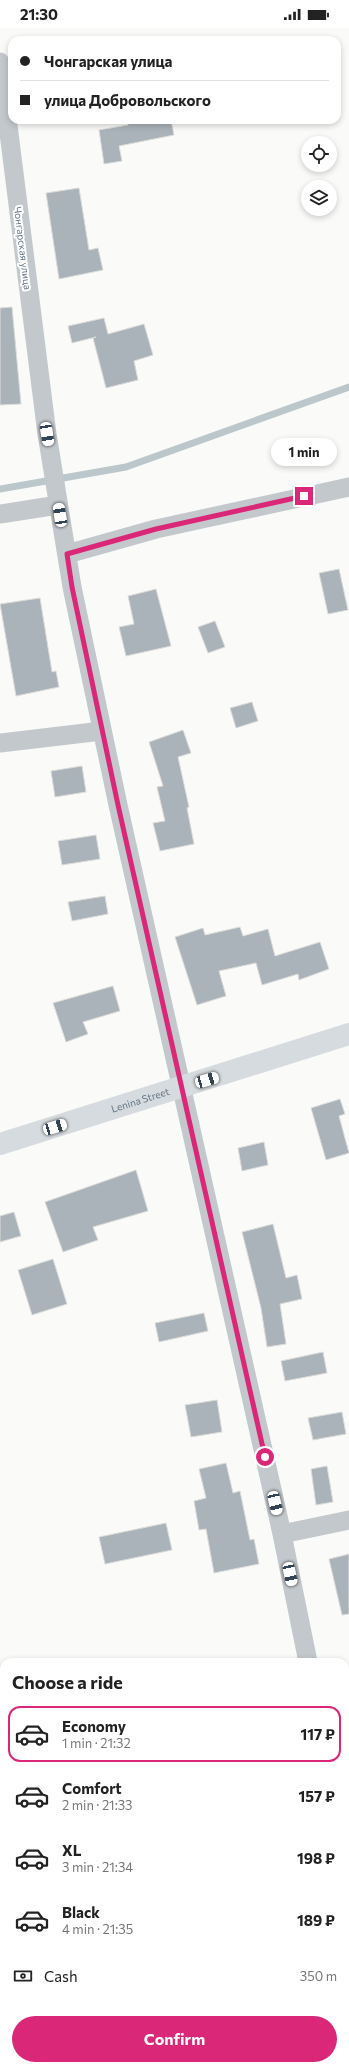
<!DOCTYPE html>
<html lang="en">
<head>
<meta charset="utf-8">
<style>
	:root { --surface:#fff; --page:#f2f2f2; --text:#222; --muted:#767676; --line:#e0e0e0; --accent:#db2777 }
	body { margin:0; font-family:Commissioner,sans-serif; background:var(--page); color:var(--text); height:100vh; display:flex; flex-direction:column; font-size:15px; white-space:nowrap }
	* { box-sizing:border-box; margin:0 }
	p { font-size:13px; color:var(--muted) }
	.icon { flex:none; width:22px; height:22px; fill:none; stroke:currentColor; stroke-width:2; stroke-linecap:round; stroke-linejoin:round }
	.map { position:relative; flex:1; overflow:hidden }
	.side { position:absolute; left:0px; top:1630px; width:349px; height:412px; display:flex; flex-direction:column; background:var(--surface); border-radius:12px 12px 0 0; box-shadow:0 2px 6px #0003 }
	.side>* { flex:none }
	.hud { position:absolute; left:8px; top:8px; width:333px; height:88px; border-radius:12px; box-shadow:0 2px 6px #0003; display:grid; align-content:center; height:88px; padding:0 12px; background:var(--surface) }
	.controls { position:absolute; left:301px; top:108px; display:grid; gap:8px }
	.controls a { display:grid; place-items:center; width:36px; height:36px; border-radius:50%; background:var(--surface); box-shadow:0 2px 6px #0003; font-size:20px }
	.end { position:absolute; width:18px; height:18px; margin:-9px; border:5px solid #db2777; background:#fff; box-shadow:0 0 0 2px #fff }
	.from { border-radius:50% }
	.bubble { position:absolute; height:28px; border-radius:14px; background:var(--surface); box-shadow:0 2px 6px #0003; font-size:13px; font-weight:700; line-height:28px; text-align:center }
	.car { position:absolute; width:12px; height:24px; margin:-12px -6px; border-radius:5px; box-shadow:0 0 3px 1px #0007; background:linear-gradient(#fff 24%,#345 0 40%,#fff 0 76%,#345 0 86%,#fff 0) }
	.hud b { display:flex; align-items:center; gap:14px; height:38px; font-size:15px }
	.hud b+b { border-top:1px solid var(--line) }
	.hud i { width:10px; height:10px; background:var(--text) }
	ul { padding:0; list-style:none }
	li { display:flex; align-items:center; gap:12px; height:56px; margin:0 8px 6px; padding:0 4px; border:2px solid transparent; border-radius:12px }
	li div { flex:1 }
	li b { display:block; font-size:15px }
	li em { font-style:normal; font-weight:700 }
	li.on { border-color:var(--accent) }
	li>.icon { width:36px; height:36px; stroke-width:1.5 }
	h2 { padding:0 12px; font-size:18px; line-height:48px }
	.pay { display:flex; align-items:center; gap:10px; height:44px; padding:0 12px; font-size:15px }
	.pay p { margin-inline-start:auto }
	.primary-button { display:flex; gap:8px; margin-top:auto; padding:8px 12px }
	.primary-button a { flex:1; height:46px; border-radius:24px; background:var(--accent); color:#fff; font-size:16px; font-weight:700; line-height:46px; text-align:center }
	.status { display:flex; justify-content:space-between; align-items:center; height:28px; padding:0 20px; background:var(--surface); direction:ltr }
	.status svg { height:11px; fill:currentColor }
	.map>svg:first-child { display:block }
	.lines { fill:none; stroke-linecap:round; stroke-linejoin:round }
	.stream { stroke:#bbc7cb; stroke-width:7 }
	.building { fill:#aab3b9; stroke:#dcdcda }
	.street { stroke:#c3c8cc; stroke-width:19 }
	.secondary { stroke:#d6dbdf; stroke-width:22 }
	.route { stroke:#db2777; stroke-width:5 }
	.labels { text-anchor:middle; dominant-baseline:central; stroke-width:4; stroke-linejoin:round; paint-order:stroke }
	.street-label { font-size:10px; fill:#657683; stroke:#fff }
</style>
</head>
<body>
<div class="status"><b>21:30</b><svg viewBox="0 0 49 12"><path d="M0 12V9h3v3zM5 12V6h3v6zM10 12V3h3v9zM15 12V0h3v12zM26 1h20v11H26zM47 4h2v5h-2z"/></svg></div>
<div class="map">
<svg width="349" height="2042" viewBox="0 0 349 2042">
	<rect width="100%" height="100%" fill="#fafaf8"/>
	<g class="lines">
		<path class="stream" d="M0 461 126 439 349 359"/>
	</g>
	<path class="building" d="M127 92H171L174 107 119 118 122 133 104 136 99 102 128 97Z
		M79 160 89 222 98 220 103 242 59 251 46 165Z
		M12 279 21 376 0 377V280Z
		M104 290 108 306 144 296 153 327 134 333 138 352 106 360 93 310 96 309 72 315 68 298Z
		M339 541 348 582 328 586 319 545Z
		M156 561 171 618 126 628 119 599 134 596 128 568Z
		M40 570 52 644 56 643 59 659 16 668 0 576Z
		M215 593 225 619 208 625 198 599Z
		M252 674 258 693 236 700 230 680Z
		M183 702 191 725 178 729 189 779 187 780 194 816 160 823 153 795 165 793 157 759 163 758 149 714Z
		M82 738 86 764 55 769 51 743Z
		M96 807 100 831 62 837 58 813Z
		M105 868 108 886 72 893 68 874Z
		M240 899 243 908 268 901 275 928 320 914 329 941 299 952 298 946 262 957 256 935 219 943 226 968 197 977 175 909 203 900 205 907Z
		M113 958 120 983 83 994 88 1006 66 1014 53 975Z
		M340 1071 345 1086 339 1088 349 1125 326 1132 311 1080Z
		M264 1114 268 1137 242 1143 238 1120Z
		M136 1142 148 1183 93 1199 98 1212 63 1224 45 1174Z
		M14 1184 21 1208 0 1214V1188Z
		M273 1196 286 1250 297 1247 302 1271 280 1276 286 1316 267 1319 261 1280 242 1204Z
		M53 1231 67 1276 32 1287 18 1242Z
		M204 1285 208 1303 159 1314 155 1295Z
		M323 1324 327 1345 285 1353 281 1333Z
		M217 1372 222 1404 191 1409 185 1377Z
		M342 1384 346 1406 313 1412 308 1390Z
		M226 1435 233 1465 240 1463 250 1512 254 1511 259 1536 214 1545 206 1501 199 1502 194 1473 206 1470 199 1441Z
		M327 1438 333 1474 316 1477 311 1441Z
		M166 1495 172 1522 105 1536 99 1509Z
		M349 1526V1586L342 1587 329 1531Z"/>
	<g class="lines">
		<path class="street" d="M0 34 47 406 72 559 118 777 282 1506 308 1634
			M0 486 58 477
			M67 526 156 501 349 459
			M0 715 102 703
			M282 1506 349 1492
			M345 1824 349 1845
			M0 1926 4 1947
			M345 1991 349 1995
			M22 2038V2042
			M53 2042 74 2038"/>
		<path class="secondary" id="s1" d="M0 1116 349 1006"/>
	</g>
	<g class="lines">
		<path class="route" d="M265 1429 118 777 72 559 67 526 156 501 304 468"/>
	</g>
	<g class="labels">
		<g class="street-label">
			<text transform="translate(23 220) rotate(83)">Чонгарская улица</text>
			<text stroke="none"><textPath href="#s1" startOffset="147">Lenina Street</textPath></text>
		</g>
	</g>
</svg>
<div class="controls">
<a><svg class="icon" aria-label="locate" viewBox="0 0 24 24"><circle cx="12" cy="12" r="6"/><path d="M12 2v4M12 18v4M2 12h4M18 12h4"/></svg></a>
<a><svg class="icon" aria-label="layers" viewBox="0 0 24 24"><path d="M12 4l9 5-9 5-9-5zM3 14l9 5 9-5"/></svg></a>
</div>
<i class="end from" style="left:265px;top:1429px"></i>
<i class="end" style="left:304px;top:468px"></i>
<div class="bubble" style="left:271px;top:410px;width:66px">1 min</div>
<i class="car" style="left:47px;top:406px;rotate:171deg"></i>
<i class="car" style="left:60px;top:487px;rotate:351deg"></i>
<i class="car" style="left:207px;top:1052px;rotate:74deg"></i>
<i class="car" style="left:55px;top:1099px;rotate:73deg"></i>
<i class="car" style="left:275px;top:1475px;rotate:167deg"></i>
<i class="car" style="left:290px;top:1546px;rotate:168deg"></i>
<div class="hud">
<b><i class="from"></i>Чонгарская улица</b>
<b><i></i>улица Добровольского</b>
</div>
<section class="side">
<h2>Choose a ride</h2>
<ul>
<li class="on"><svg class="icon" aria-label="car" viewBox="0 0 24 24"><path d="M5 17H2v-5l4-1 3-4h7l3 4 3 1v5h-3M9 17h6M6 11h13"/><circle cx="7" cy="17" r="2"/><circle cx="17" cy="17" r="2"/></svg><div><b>Economy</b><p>1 min · 21:32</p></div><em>117 ₽</em></li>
<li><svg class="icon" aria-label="car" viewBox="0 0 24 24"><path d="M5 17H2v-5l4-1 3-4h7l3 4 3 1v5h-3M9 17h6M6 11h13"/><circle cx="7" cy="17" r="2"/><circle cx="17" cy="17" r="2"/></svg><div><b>Comfort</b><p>2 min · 21:33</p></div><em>157 ₽</em></li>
<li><svg class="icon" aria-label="car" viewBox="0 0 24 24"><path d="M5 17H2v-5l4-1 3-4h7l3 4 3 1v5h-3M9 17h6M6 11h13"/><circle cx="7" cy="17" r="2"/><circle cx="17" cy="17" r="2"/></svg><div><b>XL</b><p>3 min · 21:34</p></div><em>198 ₽</em></li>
<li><svg class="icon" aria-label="car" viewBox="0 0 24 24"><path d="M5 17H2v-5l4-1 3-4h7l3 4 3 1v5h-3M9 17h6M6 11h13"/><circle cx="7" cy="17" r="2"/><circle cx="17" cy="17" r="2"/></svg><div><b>Black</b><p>4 min · 21:35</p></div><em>189 ₽</em></li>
</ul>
<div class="pay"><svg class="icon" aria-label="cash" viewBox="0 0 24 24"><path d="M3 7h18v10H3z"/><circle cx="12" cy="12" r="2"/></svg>Cash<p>350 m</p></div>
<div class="primary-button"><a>Confirm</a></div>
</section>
</div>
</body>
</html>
